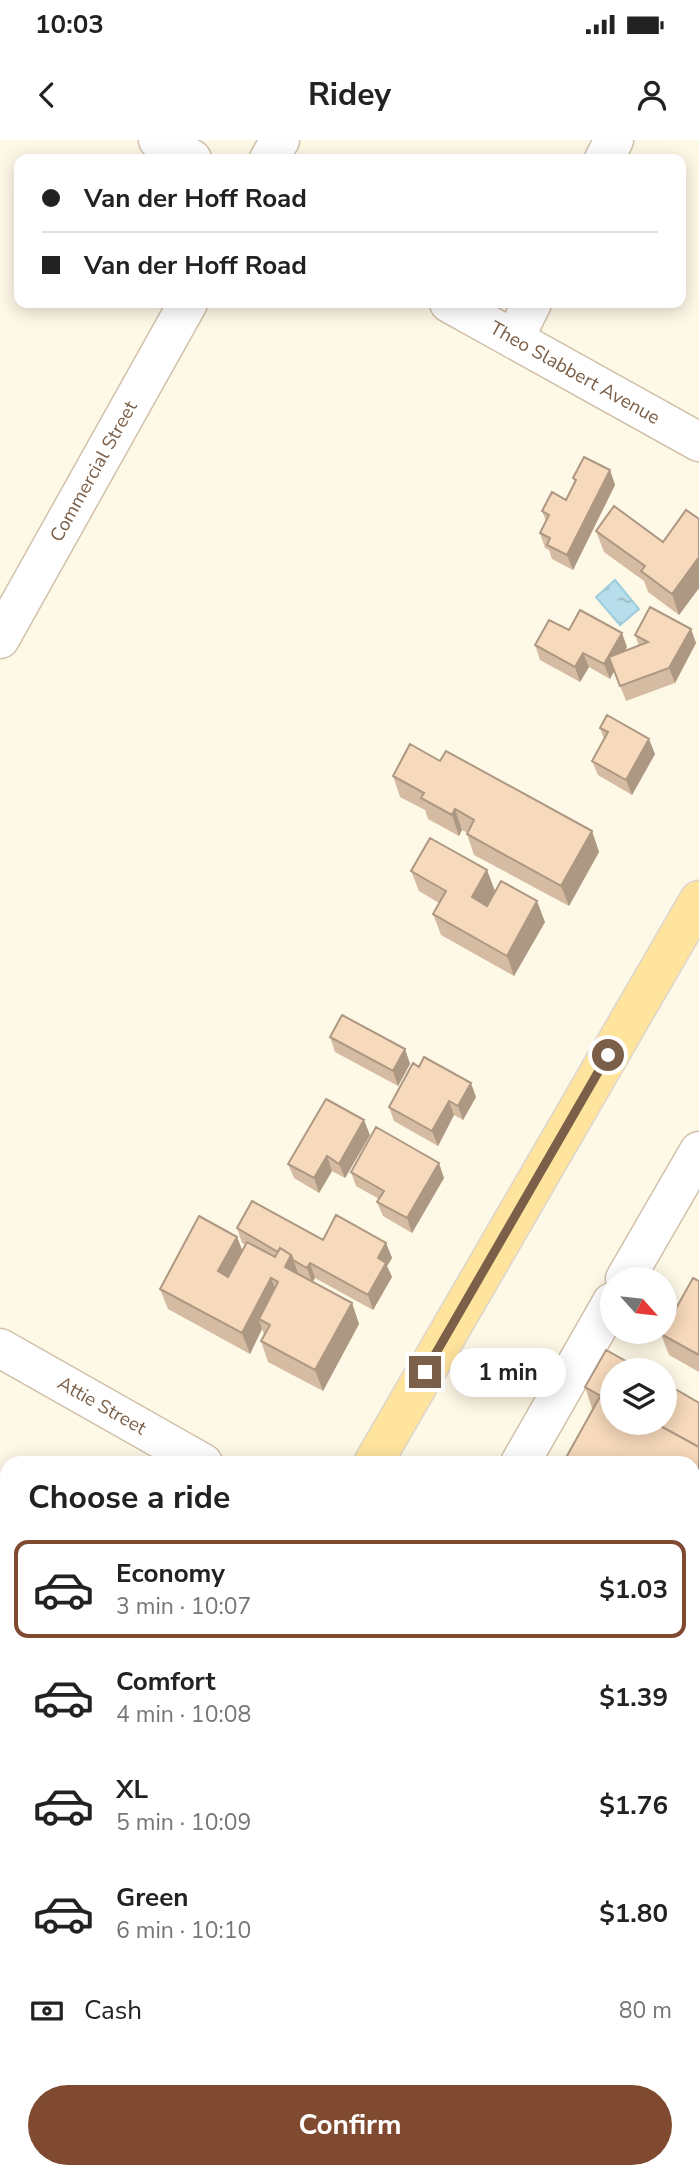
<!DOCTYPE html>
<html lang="en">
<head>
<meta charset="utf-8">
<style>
	:root { --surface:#fff; --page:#f2f2f2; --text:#222; --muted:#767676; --line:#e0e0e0; --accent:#804a30 }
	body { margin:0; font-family:"Nunito Sans",sans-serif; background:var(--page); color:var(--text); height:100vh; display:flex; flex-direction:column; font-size:26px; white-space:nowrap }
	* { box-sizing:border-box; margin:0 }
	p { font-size:23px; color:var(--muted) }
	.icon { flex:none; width:38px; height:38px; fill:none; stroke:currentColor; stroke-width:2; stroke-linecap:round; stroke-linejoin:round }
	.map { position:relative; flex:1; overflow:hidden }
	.drawer { position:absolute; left:0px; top:1316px; width:700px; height:723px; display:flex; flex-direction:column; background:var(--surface); border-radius:21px 21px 0 0; box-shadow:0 4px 18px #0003 }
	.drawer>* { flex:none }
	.hud { position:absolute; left:14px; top:14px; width:672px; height:154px; border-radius:14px; box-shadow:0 4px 18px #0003; display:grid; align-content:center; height:154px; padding:0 28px; background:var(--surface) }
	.needle { width:46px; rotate:117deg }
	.buttons { position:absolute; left:600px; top:1127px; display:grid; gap:14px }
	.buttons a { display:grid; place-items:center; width:77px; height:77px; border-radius:50%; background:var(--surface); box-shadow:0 4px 18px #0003; font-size:35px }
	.end { position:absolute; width:32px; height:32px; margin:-16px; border:9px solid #7b5f48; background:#fff; box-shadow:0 0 0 4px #fff }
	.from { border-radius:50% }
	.bubble { position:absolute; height:49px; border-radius:24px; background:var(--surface); box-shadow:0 4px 18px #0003; font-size:23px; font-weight:700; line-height:49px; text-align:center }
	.hud b { display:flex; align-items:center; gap:24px; height:66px; font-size:26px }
	.hud b+b { border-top:2px solid var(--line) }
	.hud i { width:18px; height:18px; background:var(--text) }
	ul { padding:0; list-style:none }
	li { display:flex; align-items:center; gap:21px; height:98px; margin:0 14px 10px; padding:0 14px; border:4px solid transparent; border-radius:14px }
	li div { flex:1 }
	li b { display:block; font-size:26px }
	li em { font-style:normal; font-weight:700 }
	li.active { border-color:var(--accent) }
	li>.icon { width:63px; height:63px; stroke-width:1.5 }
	h2 { padding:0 28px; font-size:32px; line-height:84px }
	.pay { display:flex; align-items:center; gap:18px; height:77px; padding:0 28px; font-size:26px }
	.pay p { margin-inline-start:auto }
	.button { display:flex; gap:14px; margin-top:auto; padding:14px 28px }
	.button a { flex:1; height:80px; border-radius:42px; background:var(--accent); color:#fff; font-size:28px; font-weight:700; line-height:80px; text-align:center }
	.status { display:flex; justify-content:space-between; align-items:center; height:49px; padding:0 35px; background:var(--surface); direction:ltr }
	.status svg { height:19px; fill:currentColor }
	header { display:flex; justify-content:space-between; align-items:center; height:91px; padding:0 28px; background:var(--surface); font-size:32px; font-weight:700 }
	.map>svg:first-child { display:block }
	.industrial { fill:url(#industrial-furrows) }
	.water { fill:url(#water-ripples); stroke:#9ecdde; stroke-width:2 }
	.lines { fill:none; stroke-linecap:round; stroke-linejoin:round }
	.minor-casing { stroke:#d2c0ab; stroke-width:41 }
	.major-casing { stroke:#ddd5cf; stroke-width:41 }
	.minor { stroke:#fff; stroke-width:38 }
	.major { stroke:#ffe49d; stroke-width:38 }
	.wall { fill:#d4bba1 }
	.shaded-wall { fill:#ad9883 }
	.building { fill:#f7d9bb; stroke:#ad9883; stroke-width:2 }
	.route { stroke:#7b5f48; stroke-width:9 }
	.labels { text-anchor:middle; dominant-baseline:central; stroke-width:5; stroke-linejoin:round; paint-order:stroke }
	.street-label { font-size:19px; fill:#7b5f48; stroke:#fffaef }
</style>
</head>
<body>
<div class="status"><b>10:03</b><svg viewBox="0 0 49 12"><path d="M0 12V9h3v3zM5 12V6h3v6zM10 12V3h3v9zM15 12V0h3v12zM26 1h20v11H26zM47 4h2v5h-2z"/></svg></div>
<header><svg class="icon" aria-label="back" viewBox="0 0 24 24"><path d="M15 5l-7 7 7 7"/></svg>Ridey<svg class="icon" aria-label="person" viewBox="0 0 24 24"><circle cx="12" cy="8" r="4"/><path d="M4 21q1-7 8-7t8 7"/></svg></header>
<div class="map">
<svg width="699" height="2038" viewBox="0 0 699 2038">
	<defs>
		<pattern id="industrial-furrows" width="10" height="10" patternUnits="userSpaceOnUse" patternTransform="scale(1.75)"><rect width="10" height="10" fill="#efe9e1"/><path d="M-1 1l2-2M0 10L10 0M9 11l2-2" fill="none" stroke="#c7c0b8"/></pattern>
		<pattern id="water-ripples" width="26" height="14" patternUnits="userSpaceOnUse" patternTransform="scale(1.75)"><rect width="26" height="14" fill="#b9deeb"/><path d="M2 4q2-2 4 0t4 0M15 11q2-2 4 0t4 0" fill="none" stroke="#9bb7c0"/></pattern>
	</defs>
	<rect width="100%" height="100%" fill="#fef8e7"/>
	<path class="industrial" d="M693 1643 699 1646V2038H84L87 2032H693Z"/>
	<path class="water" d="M615 440 639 469 620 485 596 457Z"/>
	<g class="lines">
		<g class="minor-casing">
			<g id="minor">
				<path d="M158 0 192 19"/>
				<path d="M269 19 280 0"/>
				<path d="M604 19 614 0"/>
				<path id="s1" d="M449 163 699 302"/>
				<path d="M514 199 532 163"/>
				<path id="s2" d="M0 499 188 163"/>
				<path d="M625 1139 699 1011"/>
				<path id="s3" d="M0 1208 203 1323"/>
				<path d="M520 1323 612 1162"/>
				<path d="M693 1597 699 1600"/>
			</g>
		</g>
		<g class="major-casing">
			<path id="major" d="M373 1323 699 760
				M0 1967 7 1955"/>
		</g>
		<use href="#minor" class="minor"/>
		<use href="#major" class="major"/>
	</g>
	<path class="wall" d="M610 330 615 345 573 430 552 419 549 410 545 408 540 393 546 381 542 371 566 360 575 343 573 338Z
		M699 379V448L679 475 648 452 644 441 604 412 596 391 663 402Z
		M691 489 696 503 675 543 626 561 614 530 610 539 589 527 580 542 540 520 535 505 569 490 627 507 625 511 639 506 635 495Z
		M600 588 655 614 632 655 598 635 592 621 604 599Z
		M440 621 592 691 599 712 569 766 474 715 467 694 468 693 462 690 459 696 428 679 425 670 400 657 393 636Z
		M411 731 495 751 545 782 514 836 441 795 433 774 439 763 419 751Z
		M330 897 405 909 410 924 398 946 335 912Z
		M476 957 463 980 454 975 438 1006 394 981 389 967Z
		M370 995 345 1038 332 1031 319 1053 294 1038 288 1024Z
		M351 1032 444 1038 412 1093 383 1076 377 1062 379 1059 356 1046Z
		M237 1088 323 1100 386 1103 392 1118 387 1126 392 1137 373 1170 315 1138 313 1142 352 1163 359 1184 323 1251 268 1222 261 1201 264 1194 262 1189 250 1214 168 1169 160 1149 237 1097 242 1111 246 1105 242 1103Z
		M699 1141V1232L669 1215 661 1194Z
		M585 1247 699 1263V1530L693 1527V1323L592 1268Z
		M0 1565 7 1568V1617L0 1613Z
		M0 1622 7 1626V1689L0 1685Z
		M699 1683V1836L693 1833V1694Z
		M693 1835 699 1838V1961L693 1958Z"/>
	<path class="shaded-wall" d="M610 330 615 345 573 430 567 415Z
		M699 417V448L679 475 672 454Z
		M691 489 696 503 675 543 669 528Z
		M622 493 627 507 610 539 604 524Z
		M583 513 589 527 580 542 575 527Z
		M649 599 655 614 632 655 626 640Z
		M455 669 462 690 459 696 452 675Z
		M592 691 599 712 569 766 561 746Z
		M487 730 495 751 479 778 472 757Z
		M537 761 545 782 514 836 507 816Z
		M405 909 410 924 398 946 393 931Z
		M471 943 476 957 463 980 458 966Z
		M449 961 454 975 438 1006 432 991Z
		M364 980 370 995 345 1038 339 1024Z
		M327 1016 332 1031 319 1053 314 1038Z
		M439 1023 444 1038 412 1093 407 1078Z
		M237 1097 245 1117 226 1152 218 1131Z
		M386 1103 392 1118 387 1126 392 1137 373 1170 368 1155 378 1118Z
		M291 1115 299 1135 285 1127Z
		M310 1123 315 1138 312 1142 307 1128Z
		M271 1138 279 1159 259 1179 262 1189 250 1214 242 1193Z
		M352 1163 359 1184 323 1251 315 1230Z
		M699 1335V1376L693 1387V1345Z
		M7 1780V1805L2 1814 0 1807V1793Z
		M699 1927V1961L693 1944V1938Z
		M220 2032 223 2038H217Z
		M464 2032H482V2034L480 2038H461Z"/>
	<path class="building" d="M584 317 610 330 567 415 547 405 550 398 540 393 549 375 542 371 552 352 566 360 576 340 573 338Z
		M614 366 663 402 686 370 699 379V417L672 454 641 431 645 426 596 391Z
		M650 467 691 489 669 528 620 546 609 517 648 502 635 495Z
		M580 470 622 493 604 524 583 513 575 527 535 505 549 480 569 490Z
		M607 575 649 599 626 640 592 621 608 592 600 588Z
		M410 604 440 621 446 611 592 691 561 746 467 694 474 680 455 669 452 675 421 658 424 653 393 636Z
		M430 698 487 730 472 757 487 766 501 741 537 761 507 816 433 774 446 751 411 731Z
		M342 875 405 909 393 931 330 897Z
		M424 917 471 943 458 966 449 961 432 991 389 967 413 923 419 927Z
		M326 959 364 980 339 1024 327 1016 314 1038 288 1024Z
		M376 987 439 1023 407 1078 377 1062 384 1051 351 1032Z
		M252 1061 323 1100 336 1075 386 1103 378 1118 386 1123 368 1155 310 1123 307 1128 293 1120 291 1115 280 1108 278 1112 237 1088Z
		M199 1076 237 1097 218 1131 228 1137 247 1102 275 1117 280 1108 291 1115 285 1127 352 1163 315 1230 261 1201 270 1185 259 1179 278 1142 271 1138 242 1193 160 1149Z
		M693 1138 699 1141V1215L661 1194 663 1192H665V1188Z
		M606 1210 642 1230H612V1259L602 1253 601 1256 585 1247Z
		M665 1243 699 1263V1307L655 1283H665Z
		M602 1253 612 1259V1283H655L699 1307V1335L693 1345V1323H563Z
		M699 1342V1514L693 1510V1353Z
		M0 1565 7 1568V1606L0 1602Z
		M0 1622 7 1626V1677L0 1673Z
		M699 1683V1820L693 1816V1694Z
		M0 1739 7 1742V1780L0 1793Z
		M693 1835 699 1838V1927L693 1938Z
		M693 1982 699 1985V2038H509L512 2032H693Z
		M81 2032H220L217 2038H78Z
		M301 2032H464L461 2038H297Z"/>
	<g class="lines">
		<path class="route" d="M425 1232 608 915"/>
	</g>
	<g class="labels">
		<g class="street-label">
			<text stroke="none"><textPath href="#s1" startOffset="144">Theo Slabbert Avenue</textPath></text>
			<text stroke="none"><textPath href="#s2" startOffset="192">Commercial Street</textPath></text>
			<text stroke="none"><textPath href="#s3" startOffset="117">Attie Street</textPath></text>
		</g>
	</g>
</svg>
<div class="buttons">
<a><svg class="needle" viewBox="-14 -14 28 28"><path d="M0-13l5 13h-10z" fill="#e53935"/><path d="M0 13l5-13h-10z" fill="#767676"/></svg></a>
<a><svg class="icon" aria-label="layers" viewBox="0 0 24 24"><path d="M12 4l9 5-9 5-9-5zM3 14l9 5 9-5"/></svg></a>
</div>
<i class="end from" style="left:608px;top:915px"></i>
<i class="end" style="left:425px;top:1232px"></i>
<div class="bubble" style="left:450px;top:1208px;width:116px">1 min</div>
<div class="hud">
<b><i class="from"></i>Van der Hoff Road</b>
<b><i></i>Van der Hoff Road</b>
</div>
<section class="drawer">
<h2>Choose a ride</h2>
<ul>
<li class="active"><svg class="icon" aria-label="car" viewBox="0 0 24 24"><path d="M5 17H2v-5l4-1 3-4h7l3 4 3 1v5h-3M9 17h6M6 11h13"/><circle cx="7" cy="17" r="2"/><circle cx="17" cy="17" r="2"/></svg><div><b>Economy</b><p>3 min · 10:07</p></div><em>$1.03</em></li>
<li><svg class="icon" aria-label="car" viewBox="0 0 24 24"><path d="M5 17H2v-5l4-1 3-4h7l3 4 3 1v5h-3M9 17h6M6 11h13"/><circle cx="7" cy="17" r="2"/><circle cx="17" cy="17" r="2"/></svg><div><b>Comfort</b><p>4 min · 10:08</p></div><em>$1.39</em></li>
<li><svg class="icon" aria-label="car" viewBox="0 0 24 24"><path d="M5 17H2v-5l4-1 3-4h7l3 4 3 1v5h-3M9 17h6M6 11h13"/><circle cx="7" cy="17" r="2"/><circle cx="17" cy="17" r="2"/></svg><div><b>XL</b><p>5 min · 10:09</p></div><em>$1.76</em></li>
<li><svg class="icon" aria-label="car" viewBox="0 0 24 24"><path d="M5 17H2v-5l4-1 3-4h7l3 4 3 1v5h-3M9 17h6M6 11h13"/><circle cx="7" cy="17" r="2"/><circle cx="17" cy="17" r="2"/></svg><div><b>Green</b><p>6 min · 10:10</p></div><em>$1.80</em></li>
</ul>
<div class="pay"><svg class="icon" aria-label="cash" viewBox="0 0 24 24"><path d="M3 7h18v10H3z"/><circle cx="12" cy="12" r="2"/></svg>Cash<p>80 m</p></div>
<div class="button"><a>Confirm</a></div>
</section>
</div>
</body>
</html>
